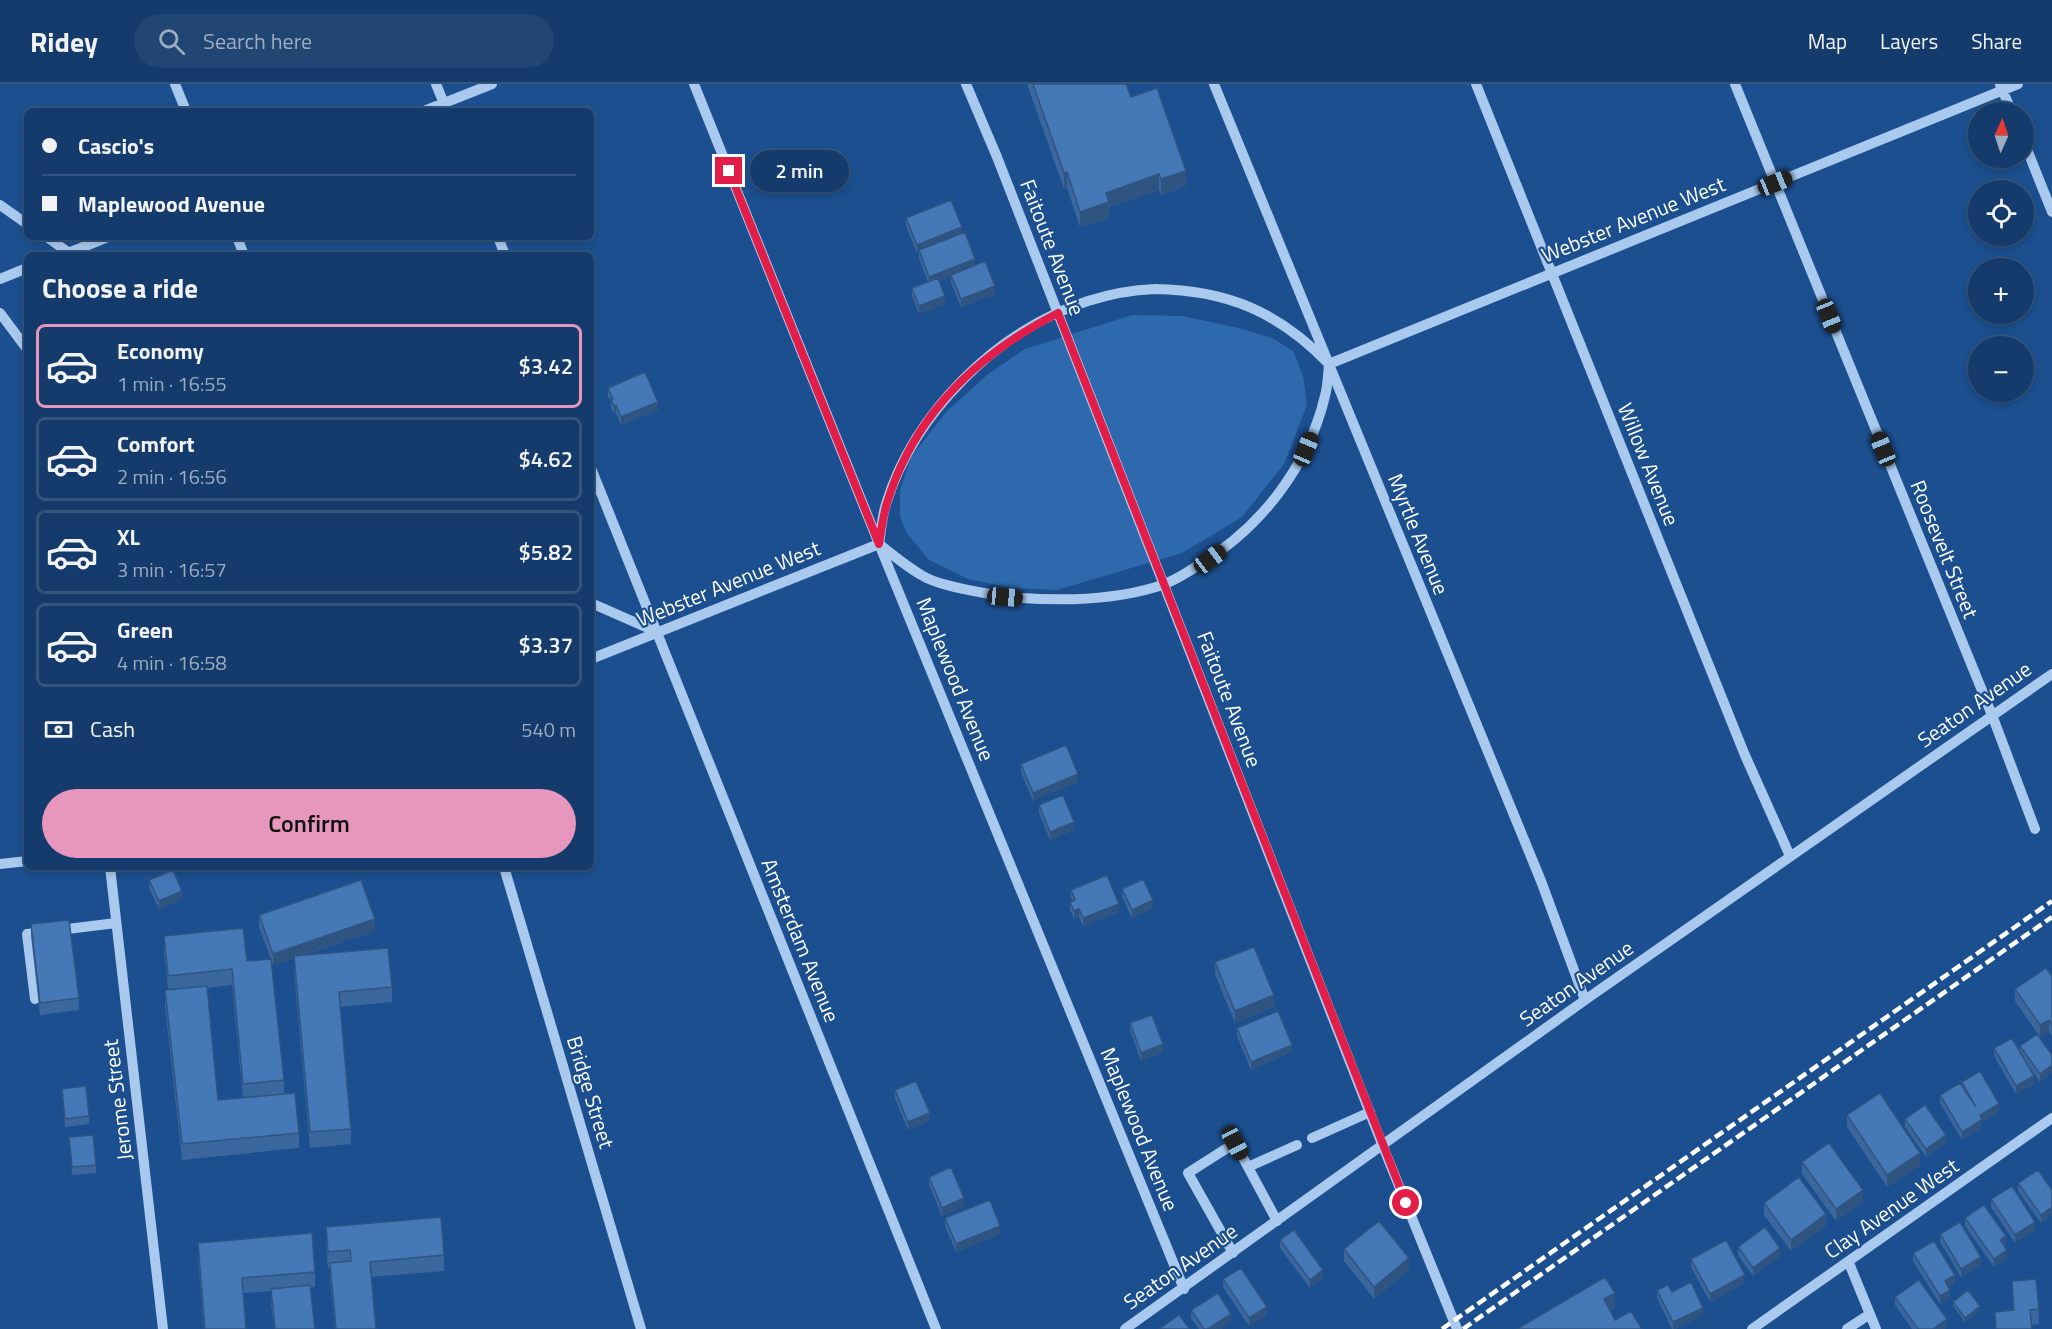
<!DOCTYPE html>
<html lang="en">
<head>
<meta charset="utf-8">
<style>
	:root { --surface:#143b6b; --page:#214673; --text:#f1f3f6; --muted:#9dadc1; --line:#33557e; --accent:#e797bd }
	body { margin:0; font-family:"Titillium Web",sans-serif; background:var(--page); color:var(--text); height:100vh; display:flex; flex-direction:column; font-size:22px; white-space:nowrap }
	* { box-sizing:border-box; margin:0 }
	p { font-size:20px; color:var(--muted) }
	.icon { flex:none; width:33px; height:33px; fill:none; stroke:currentColor; stroke-width:2; stroke-linecap:round; stroke-linejoin:round }
	.map { position:relative; flex:1; overflow:hidden }
	.drawer { position:absolute; left:24px; top:168px; width:570px; height:618px; display:flex; flex-direction:column; background:var(--surface); border-radius:9px; box-shadow:0 3px 9px #0003,0 0 0 2px var(--line) }
	.drawer>* { flex:none }
	.banner { position:absolute; left:24px; top:24px; width:570px; height:132px; border-radius:9px; box-shadow:0 3px 9px #0003,0 0 0 2px var(--line); display:grid; align-content:center; height:132px; padding:0 18px; background:var(--surface) }
	.needle { width:39px; rotate:3deg }
	.controls { position:absolute; left:1968px; top:18px; display:grid; gap:12px }
	.controls a { display:grid; place-items:center; width:66px; height:66px; border-radius:50%; background:var(--surface); box-shadow:0 3px 9px #0003,0 0 0 2px var(--line); font-size:30px }
	.end { position:absolute; width:27px; height:27px; margin:-14px; border:8px solid #e11d48; background:#fff; box-shadow:0 0 0 3px #fff }
	.from { border-radius:50% }
	.bubble { position:absolute; height:42px; border-radius:21px; background:var(--surface); box-shadow:0 3px 9px #0003,0 0 0 2px var(--line); font-size:20px; font-weight:600; line-height:42px; text-align:center }
	.car { position:absolute; width:18px; height:36px; margin:-18px -9px; border-radius:8px; box-shadow:0 0 4px 2px #0007; background:linear-gradient(#222 24%,#8ab4d8 0 40%,#222 0 76%,#8ab4d8 0 86%,#222 0) }
	.banner b { display:flex; align-items:center; gap:21px; height:57px; font-size:22px }
	.banner b+b { border-top:2px solid var(--line) }
	.banner i { width:15px; height:15px; background:var(--text) }
	ul { padding:0; list-style:none }
	li { display:flex; align-items:center; gap:18px; height:84px; margin:0 12px 9px; padding:0 6px; border:3px solid var(--line); border-radius:9px }
	li div { flex:1 }
	li b { display:block; font-size:22px }
	li em { font-style:normal; font-weight:600 }
	li.current { border-color:var(--accent) }
	li>.icon { width:54px; height:54px; stroke-width:1.5 }
	h2 { padding:0 18px; font-size:27px; line-height:72px }
	.pay { display:flex; align-items:center; gap:15px; height:66px; padding:0 18px; font-size:22px }
	.pay p { margin-inline-start:auto }
	.button { display:flex; gap:12px; margin-top:auto; padding:12px 18px }
	.button a { flex:1; height:69px; border-radius:36px; background:var(--accent); color:#111; font-size:24px; font-weight:600; line-height:69px; text-align:center }
	header { display:flex; align-items:center; gap:36px; box-sizing:border-box; height:84px; padding:0 30px; background:var(--surface); border-bottom:2px solid var(--line) }
	header strong { font-size:28px }
	nav { display:flex; gap:33px; margin-inline-start:auto; font-size:21px }
	.search { width:420px; height:54px; background:var(--page); display:flex; align-items:center; gap:15px; box-sizing:border-box; padding:0 21px; border-radius:33px; color:var(--muted); font-size:22px }
	.map>svg:first-child { display:block }
	.green { fill:#2e69ad }
	.lines { fill:none; stroke-linecap:round; stroke-linejoin:round }
	.minor { stroke:#a9c9ee; stroke-width:10 }
	.rail { stroke:#fff; stroke-width:4.5; stroke-dasharray:10 4.5; stroke-linecap:butt }
	.wall { fill:#3a679d; fill-rule:evenodd }
	.shaded-wall { fill:#305480 }
	.building { fill:#4478b7; stroke:#305480; stroke-width:1.5 }
	.route { stroke:#e11d48; stroke-width:8 }
	.labels { text-anchor:middle; dominant-baseline:central; stroke-width:4.5; stroke-linejoin:round; paint-order:stroke }
	.street-label { font-size:21px; fill:#fff; stroke:#1b4f8f }
</style>
</head>
<body>
<header>
<strong>Ridey</strong>
<div class="search"><svg class="icon" aria-label="search" viewBox="0 0 24 24"><circle cx="10" cy="10" r="6"/><path d="M15 15l6 6"/></svg>Search here</div>
<nav><a>Map</a><a>Layers</a><a>Share</a></nav>
</header>
<div class="map">
<svg width="2052" height="1245" viewBox="0 0 2052 1245">
	<rect width="100%" height="100%" fill="#1b4f8f"/>
	<path class="green" d="M1132 231 1182 232 1239 244 1274 255 1293 267 1303 292 1307 321 1284 380 1242 433 1182 469 1057 506 1012 504 968 495 929 476 907 449 900 433V407L911 373 947 327 987 291 1025 265Z"/>
	<g class="lines">
		<path class="minor" d="M175 0 186 27
			M436 0 447 27
			M694 0 879 460 1184 1205
			M966 0 997 73 1382 1060 1457 1245
			M1214 0 1541 797 1585 916
			M1476 0 1744 669 1790 772
			M1735 0 1992 631 2035 745
			M2000 1 2012 28
			M424 27 492 0
			M2024 58 2052 128
			M0 121 27 140
			M47 153 72 171
			M237 153 244 171
			M498 153 505 171
			M63 171 108 153
			M0 195 27 184
			M1155 205C1227 206 1279 228 1329 280 1328 290 1328 301 1325 312 1308 383 1260 445 1197 482 1185 490 1171 499 1156 503 1113 516 1065 517 1021 514 998 512 941 503 923 492 907 483 893 471 879 460 881 447 882 432 886 420 914 329 998 245 1088 217 1110 210 1132 206 1155 205Z
			M0 229 27 265
			M1329 280 2018 0
			M591 384 936 1245
			M591 519 657 548
			M591 575 879 460
			M0 780 27 777
			M110 783 163 1245
			M504 783 641 1245
			M35 915 27 850 116 839
			M1312 1054 1370 1028
			M1248 1083 1297 1061
			M1233 1169 1188 1089 1235 1059 1277 1137
			M1849 1179 1876 1245
			M1125 1245 1585 916 2052 590
			M1752 1245 2052 1034
			M1847 1245 1870 1230"/>
		<path class="rail" d="M1442 1245 2052 817
			M1463 1245 2052 833"/>
	</g>
	<path class="wall" d="M1027 0H1126L1131 13 1186 102 1161 111 1159 106 1109 123V134L1080 143 1067 104 1064 105Z
		M906 134 962 149 975 181 995 210 961 223 951 199V192L939 197 945 220 919 230 912 212V204L928 198 919 174V168L917 169 906 142Z
		M608 304 658 326 621 341 616 329 614 330 611 323V318L608 312Z
		M1021 680 1078 698 1033 717 1021 688Z
		M1039 721 1074 746 1050 756 1039 729Z
		M149 796 182 815 159 825 149 804Z
		M1122 805 1153 824 1132 834 1122 813Z
		M1071 806 1119 828 1083 842 1079 833 1074 835 1070 826V818L1073 817 1071 814Z
		M259 831 375 847 301 872 392 903V918L340 923 351 1045V1060L310 1064 294 888V874L273 881 271 877 284 996V1010L299 1049V1064L182 1076 165 922V906H168L164 867V852L247 877 271 875 259 843ZM232 901 243 1014 218 1016 207 904Z
		M31 840 79 914V926L40 931 31 852Z
		M1215 878 1274 923 1235 939 1215 890Z
		M2052 892V952L2049 948 2040 953 2015 917V905Z
		M1130 939 1163 968 1141 977 1130 947Z
		M1237 944 1292 968 1251 986 1237 952Z
		M2020 962 2052 971 2040 998 2026 978 2034 1000 2016 1010 1994 972V964L2020 968Z
		M1962 998 1999 1028 1982 1038V1044L1962 1056 1940 1019V1011L1962 1002Z
		M62 1005 89 1032V1040L65 1043Z
		M895 1006 930 1037 908 1046 895 1014Z
		M1847 1031 1920 1081 1887 1103 1847 1043Z
		M1905 1035 1946 1059 1926 1073 1905 1043Z
		M69 1053 96 1081V1089L72 1091Z
		M1802 1078 1863 1118 1836 1137 1802 1090Z
		M929 1093 964 1122 942 1132 929 1100Z
		M2018 1099 2052 1106V1131L2041 1139 2018 1107Z
		M1991 1115 2035 1146 2015 1159 1991 1123Z
		M1764 1119 1826 1142 1791 1167 1764 1131Z
		M945 1134 1000 1150 956 1168 945 1142Z
		M1965 1134 2006 1160 2004 1161 2007 1174 1994 1183 1965 1142Z
		M326 1143 444 1171V1187L371 1193 376 1245H335L330 1195V1184H328L326 1159Z
		M1940 1150 1981 1181 1961 1193 1940 1158Z
		M1280 1156 1323 1194 1310 1204 1280 1164Z
		M198 1159 315 1188V1203L310 1204 315 1245H274L271 1220V1207L244 1209 246 1245H204L198 1174Z
		M1738 1163 1780 1172 1753 1192 1738 1171Z
		M1344 1165 1409 1186 1374 1215 1344 1177Z
		M1913 1169 1955 1199 1949 1203 1950 1214 1940 1220 1913 1177Z
		M1691 1175 1745 1199 1710 1218 1691 1183Z
		M1223 1195 1267 1231 1249 1242 1223 1203Z
		M2012 1197 2039 1225V1240L2032 1241V1245H1995V1228L2013 1226Z
		M1657 1206 1672 1208 1703 1231 1675 1245H1672L1657 1214Z
		M1895 1213 1947 1243 1944 1245H1912L1895 1221Z
		M1953 1218 1980 1226 1965 1238 1953 1222Z
		M1191 1226 1231 1238 1221 1245H1199L1191 1234Z"/>
	<path class="shaded-wall" d="M1186 87V102L1161 111V95Z
		M1067 88V104L1064 105V89Z
		M1159 90V106L1109 123V134L1080 143V128L1106 109Z
		M962 143V151L919 166V168L917 169V161Z
		M975 175V183L929 201V193Z
		M995 202V210L961 223V215Z
		M945 212V220L919 230V222Z
		M658 318V326L621 341V333Z
		M616 321V329L614 330V322Z
		M1078 690V698L1033 717V709Z
		M1074 738V746L1050 756V748Z
		M182 807V815L159 825V817Z
		M1153 816V824L1132 834V826Z
		M1119 820V828L1083 842V834Z
		M1079 825V833L1074 835V827Z
		M375 835V847L273 881V870Z
		M1274 911V923L1235 939V927Z
		M2049 936V948L2040 953V941Z
		M1163 960V968L1141 977V969Z
		M1292 961V968L1251 986V978Z
		M2052 981V989L2040 998V990Z
		M2034 992V1000L2016 1010V1002Z
		M1999 1020V1028L1982 1038V1044L1962 1056V1048L1980 1031Z
		M930 1029V1037L908 1046V1038Z
		M1946 1051V1059L1926 1073V1065Z
		M1920 1069V1081L1887 1103V1091Z
		M1863 1106V1118L1836 1137V1125Z
		M964 1114V1122L942 1132V1124Z
		M2052 1123V1131L2041 1139V1131Z
		M1826 1130V1142L1791 1167V1156Z
		M2035 1138V1146L2015 1159V1151Z
		M1000 1142V1150L956 1168V1160Z
		M2006 1152V1160L2000 1164V1156Z
		M1780 1164V1172L1753 1192V1184Z
		M2007 1166V1174L1994 1183V1175Z
		M1981 1173V1181L1961 1193V1185Z
		M1409 1174V1186L1374 1215V1203Z
		M1323 1186V1194L1310 1204V1196Z
		M1745 1191V1199L1710 1218V1210Z
		M1955 1191V1199L1945 1205V1197Z
		M1950 1206V1214L1940 1220V1212Z
		M1615 1209V1224L1604 1230V1215Z
		M1980 1222V1226L1965 1238V1234Z
		M1267 1223V1231L1249 1242V1234Z
		M1703 1224V1231L1675 1245H1673V1238Z
		M1231 1230V1238L1221 1245H1208Z
		M1947 1235V1243L1944 1245H1933Z"/>
	<path class="building" d="M1033 0H1126L1131 13 1157 4 1186 87 1161 95 1159 90 1106 109 1109 118 1080 128 1067 88 1064 89Z
		M951 116 962 143 917 161 906 134Z
		M965 148 975 175 929 193 919 166Z
		M985 177 995 202 961 215 951 191Z
		M938 194 945 212 919 222 912 204Z
		M645 288 658 318 621 333 616 321 614 322 611 315H613L608 304Z
		M1066 661 1078 690 1033 709 1021 680Z
		M1063 711 1074 738 1050 748 1039 721Z
		M173 786 182 807 159 817 149 796Z
		M1107 791 1119 820 1083 834 1079 825 1074 827 1070 818 1075 816 1071 806Z
		M1143 795 1153 816 1132 826 1122 805Z
		M361 796 375 835 273 870 259 831Z
		M69 836 79 914 40 919 31 840Z
		M243 844 247 877 271 875 284 996 243 1000 232 885 168 892 164 852Z
		M1254 863 1274 911 1235 927 1215 878Z
		M388 864 392 903 339 908 351 1045 310 1048 294 872Z
		M2046 884 2052 892V941L2049 936 2040 941 2015 905Z
		M207 902 218 1016 295 1009 299 1049 182 1060 165 906Z
		M1278 927 1292 961 1251 978 1237 944Z
		M1152 931 1163 960 1141 969 1130 939Z
		M2037 950 2052 971V981L2040 990 2020 962Z
		M2012 954 2034 992 2016 1002 1994 964Z
		M1980 987 1999 1020 1980 1031 1982 1036 1962 1048 1940 1011 1960 999 1976 1023 1962 998Z
		M916 997 930 1029 908 1038 895 1006Z
		M86 1002 89 1032 65 1035 62 1005Z
		M1880 1009 1920 1069 1887 1091 1847 1031Z
		M1925 1021 1946 1051 1926 1065 1905 1035Z
		M93 1051 96 1081 72 1083 69 1053Z
		M1829 1059 1863 1106 1836 1125 1802 1078Z
		M951 1083 964 1114 942 1124 929 1093Z
		M2038 1086 2052 1106V1123L2041 1131 2018 1099Z
		M1799 1093 1826 1130 1791 1156 1764 1119Z
		M2012 1102 2035 1138 2015 1151 1991 1115Z
		M990 1116 1000 1142 956 1160 945 1134Z
		M1984 1121 2006 1152 2000 1156 2007 1166 1994 1175 1965 1134Z
		M441 1133 444 1171 370 1178 376 1245H336L330 1179 351 1177 350 1166 328 1168 326 1143Z
		M1379 1137 1409 1174 1374 1203 1344 1165Z
		M1960 1138 1981 1173 1961 1185 1940 1150Z
		M1765 1143 1780 1164 1753 1184 1738 1163Z
		M1294 1146 1323 1186 1310 1196 1280 1156Z
		M312 1149 315 1188 242 1194 246 1245H205L198 1159Z
		M1726 1156 1745 1191 1710 1210 1691 1175Z
		M1934 1157 1955 1191 1945 1197 1950 1206 1940 1212 1913 1169Z
		M1241 1184 1267 1223 1249 1234 1223 1195Z
		M1605 1193 1615 1209 1604 1215 1615 1236 1631 1227 1642 1245H1517Z
		M2036 1195 2039 1225 2030 1226 2032 1245H1996L1995 1228 2014 1226 2012 1197Z
		M1919 1196 1947 1235 1933 1245H1918L1895 1213Z
		M1691 1198 1703 1224 1673 1238 1657 1206 1668 1201 1672 1208Z
		M310 1201 315 1245H275L271 1205Z
		M1968 1206 1980 1222 1965 1234 1953 1218Z
		M1218 1209 1231 1230 1208 1245H1204L1191 1226Z
		M1179 1231 1190 1245H1159Z"/>
	<g class="lines">
		<path class="route" d="M729 87 879 460C881 447 883 432 887 419 914 331 978 270 1058 229L1406 1119"/>
	</g>
	<g class="labels">
		<g class="street-label">
			<text transform="translate(1633 135) rotate(-22)">Webster Avenue West</text>
			<text transform="translate(1053 163) rotate(69)">Faitoute Avenue</text>
			<text transform="translate(1649 380) rotate(68)">Willow Avenue</text>
			<text transform="translate(1419 450) rotate(68)">Myrtle Avenue</text>
			<text transform="translate(1945 465) rotate(68)">Roosevelt Street</text>
			<text transform="translate(728 499) rotate(-22)">Webster Avenue West</text>
			<text transform="translate(956 595) rotate(68)">Maplewood Avenue</text>
			<text transform="translate(1230 615) rotate(69)">Faitoute Avenue</text>
			<text transform="translate(1974 620) rotate(-35)">Seaton Avenue</text>
			<text transform="translate(801 856) rotate(68)">Amsterdam Avenue</text>
			<text transform="translate(1576 899) rotate(-35)">Seaton Avenue</text>
			<text transform="translate(591 1008) rotate(73)">Bridge Street</text>
			<text transform="translate(117 1016) rotate(-97)">Jerome Street</text>
			<text transform="translate(1140 1045) rotate(68)">Maplewood Avenue</text>
			<text transform="translate(1891 1124) rotate(-35)">Clay Avenue West</text>
			<text transform="translate(1180 1182) rotate(-35)">Seaton Avenue</text>
		</g>
	</g>
</svg>
<div class="controls">
<a><svg class="needle" viewBox="-14 -14 28 28"><path d="M0-13l5 13h-10z" fill="#e53935"/><path d="M0 13l5-13h-10z" fill="#9dadc1"/></svg></a>
<a><svg class="icon" aria-label="locate" viewBox="0 0 24 24"><circle cx="12" cy="12" r="6"/><path d="M12 2v4M12 18v4M2 12h4M18 12h4"/></svg></a>
<a>+</a>
<a>−</a>
</div>
<i class="end from" style="left:1406px;top:1119px"></i>
<i class="end" style="left:729px;top:87px"></i>
<div class="bubble" style="left:750px;top:66px;width:99px">2 min</div>
<i class="car" style="left:1775px;top:99px;rotate:68deg"></i>
<i class="car" style="left:1829px;top:232px;rotate:158deg"></i>
<i class="car" style="left:1306px;top:365px;rotate:23deg"></i>
<i class="car" style="left:1883px;top:365px;rotate:338deg"></i>
<i class="car" style="left:1210px;top:475px;rotate:53deg"></i>
<i class="car" style="left:1005px;top:513px;rotate:95deg"></i>
<i class="car" style="left:1235px;top:1059px;rotate:152deg"></i>
<div class="banner">
<b><i class="from"></i>Cascio's</b>
<b><i></i>Maplewood Avenue</b>
</div>
<section class="drawer">
<h2>Choose a ride</h2>
<ul>
<li class="current"><svg class="icon" aria-label="car" viewBox="0 0 24 24"><path d="M5 17H2v-5l4-1 3-4h7l3 4 3 1v5h-3M9 17h6M6 11h13"/><circle cx="7" cy="17" r="2"/><circle cx="17" cy="17" r="2"/></svg><div><b>Economy</b><p>1 min · 16:55</p></div><em>$3.42</em></li>
<li><svg class="icon" aria-label="car" viewBox="0 0 24 24"><path d="M5 17H2v-5l4-1 3-4h7l3 4 3 1v5h-3M9 17h6M6 11h13"/><circle cx="7" cy="17" r="2"/><circle cx="17" cy="17" r="2"/></svg><div><b>Comfort</b><p>2 min · 16:56</p></div><em>$4.62</em></li>
<li><svg class="icon" aria-label="car" viewBox="0 0 24 24"><path d="M5 17H2v-5l4-1 3-4h7l3 4 3 1v5h-3M9 17h6M6 11h13"/><circle cx="7" cy="17" r="2"/><circle cx="17" cy="17" r="2"/></svg><div><b>XL</b><p>3 min · 16:57</p></div><em>$5.82</em></li>
<li><svg class="icon" aria-label="car" viewBox="0 0 24 24"><path d="M5 17H2v-5l4-1 3-4h7l3 4 3 1v5h-3M9 17h6M6 11h13"/><circle cx="7" cy="17" r="2"/><circle cx="17" cy="17" r="2"/></svg><div><b>Green</b><p>4 min · 16:58</p></div><em>$3.37</em></li>
</ul>
<div class="pay"><svg class="icon" aria-label="cash" viewBox="0 0 24 24"><path d="M3 7h18v10H3z"/><circle cx="12" cy="12" r="2"/></svg>Cash<p>540 m</p></div>
<div class="button"><a>Confirm</a></div>
</section>
</div>
</body>
</html>
